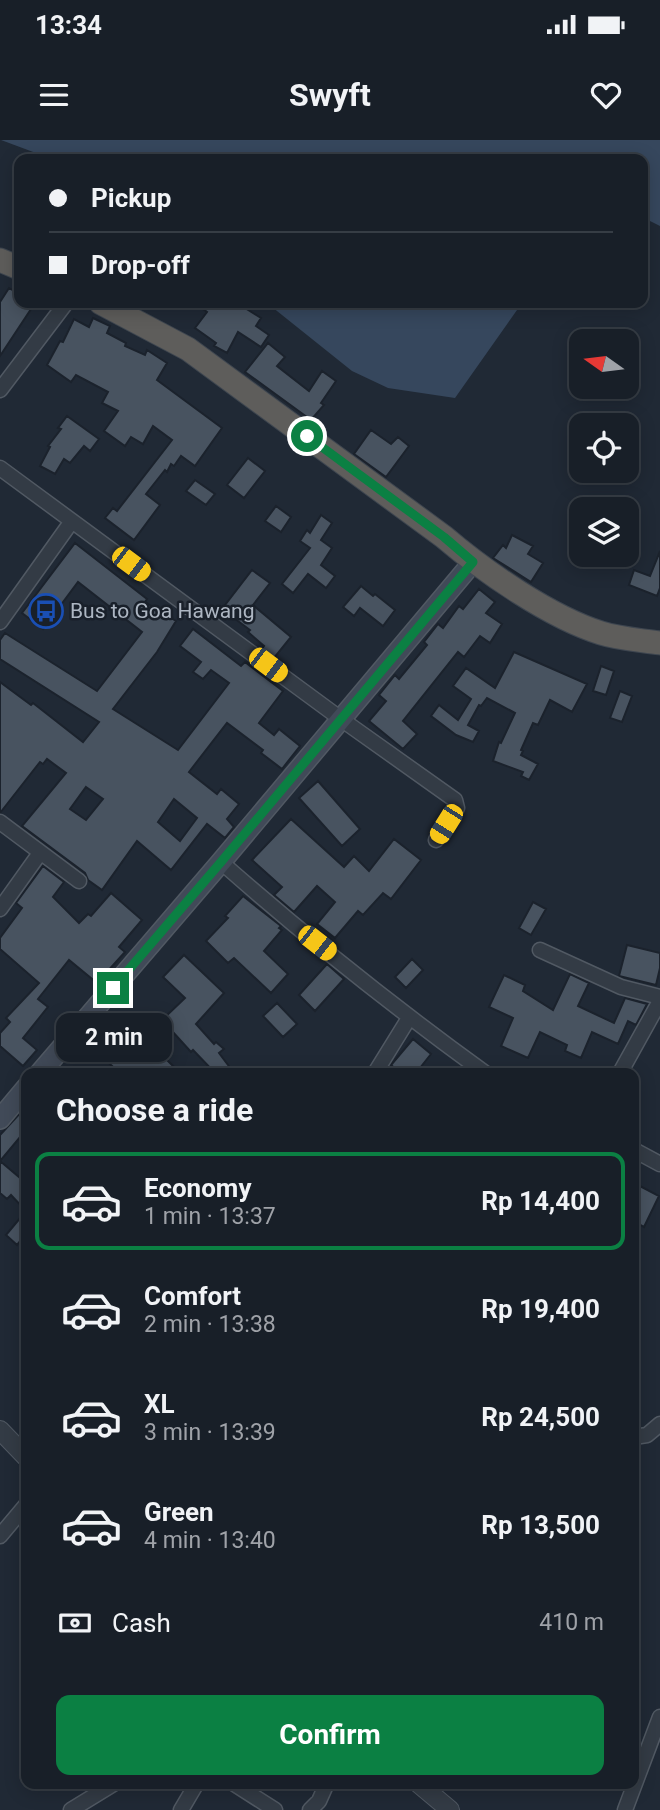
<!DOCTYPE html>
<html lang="en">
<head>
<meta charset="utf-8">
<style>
	:root { --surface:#181f28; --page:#252c34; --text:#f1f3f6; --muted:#9fa2a8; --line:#363d45; --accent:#0b8043 }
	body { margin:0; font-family:Roboto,sans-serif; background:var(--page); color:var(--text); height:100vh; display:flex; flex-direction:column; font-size:26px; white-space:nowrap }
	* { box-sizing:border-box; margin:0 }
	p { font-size:23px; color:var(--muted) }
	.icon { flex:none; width:38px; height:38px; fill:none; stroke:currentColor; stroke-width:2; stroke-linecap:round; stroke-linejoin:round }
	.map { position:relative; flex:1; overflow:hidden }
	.details { position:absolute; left:21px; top:928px; width:618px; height:721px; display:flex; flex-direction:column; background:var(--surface); border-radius:14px; box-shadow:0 4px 18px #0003,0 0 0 2px var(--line) }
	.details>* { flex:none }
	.top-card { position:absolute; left:14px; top:14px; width:634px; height:154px; border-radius:14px; box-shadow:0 4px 18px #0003,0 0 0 2px var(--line); display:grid; align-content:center; height:154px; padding:0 35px; background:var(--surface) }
	.needle { width:46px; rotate:284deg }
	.fabs { position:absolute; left:569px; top:189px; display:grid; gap:14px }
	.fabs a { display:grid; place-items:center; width:70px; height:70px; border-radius:14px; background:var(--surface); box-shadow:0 4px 18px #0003,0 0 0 2px var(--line); font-size:35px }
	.end { position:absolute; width:32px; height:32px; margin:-16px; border:9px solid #0b8043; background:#fff; box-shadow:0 0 0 4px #fff }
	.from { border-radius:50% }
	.bubble { position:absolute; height:49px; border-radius:14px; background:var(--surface); box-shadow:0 4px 18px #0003,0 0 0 2px var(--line); font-size:23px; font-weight:700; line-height:49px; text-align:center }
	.car { position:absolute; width:21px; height:42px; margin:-21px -10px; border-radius:9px; box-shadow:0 0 5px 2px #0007; background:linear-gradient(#f5c518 24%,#345 0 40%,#f5c518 0 76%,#345 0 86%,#f5c518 0) }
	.top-card b { display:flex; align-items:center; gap:24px; height:66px; font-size:26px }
	.top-card b+b { border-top:2px solid var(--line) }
	.top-card i { width:18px; height:18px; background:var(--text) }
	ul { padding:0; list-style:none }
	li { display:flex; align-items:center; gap:21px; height:98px; margin:0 14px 10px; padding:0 21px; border:4px solid transparent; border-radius:14px }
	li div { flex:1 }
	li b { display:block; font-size:26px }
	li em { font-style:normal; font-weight:700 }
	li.on { border-color:var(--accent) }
	li>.icon { width:63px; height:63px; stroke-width:1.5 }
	h2 { padding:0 35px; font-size:32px; line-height:84px }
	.pay { display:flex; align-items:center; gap:18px; height:77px; padding:0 35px; font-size:26px }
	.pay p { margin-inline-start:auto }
	.cta { display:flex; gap:14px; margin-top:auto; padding:14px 35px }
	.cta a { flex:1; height:80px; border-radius:14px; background:var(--accent); color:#fff; font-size:28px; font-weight:700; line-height:80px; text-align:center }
	.status { display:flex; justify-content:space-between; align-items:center; height:49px; padding:0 35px; background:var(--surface); direction:ltr }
	.status svg { height:19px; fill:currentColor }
	header { display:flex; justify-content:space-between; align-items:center; height:91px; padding:0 35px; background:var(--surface); font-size:32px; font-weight:700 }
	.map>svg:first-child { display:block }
	.water { fill:#36475d }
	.building { fill:#485360; stroke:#1b222c; stroke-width:2; fill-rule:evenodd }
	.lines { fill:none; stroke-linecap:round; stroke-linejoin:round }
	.minor-casing { stroke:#515963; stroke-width:17 }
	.tertiary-casing { stroke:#515963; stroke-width:20 }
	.secondary-casing { stroke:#515963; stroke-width:22 }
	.trunk-casing { stroke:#3e4650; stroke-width:25 }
	.minor { stroke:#333b45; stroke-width:14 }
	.tertiary { stroke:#333b45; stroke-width:18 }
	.secondary { stroke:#414a58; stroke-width:19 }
	.trunk { stroke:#5e5d5b; stroke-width:23 }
	.route { stroke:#0b8043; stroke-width:9 }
	.labels { text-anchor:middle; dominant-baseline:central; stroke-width:5; stroke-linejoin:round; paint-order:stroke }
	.poi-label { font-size:21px; fill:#adb6c2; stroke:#19202a; text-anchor:start }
</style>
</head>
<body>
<div class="status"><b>13:34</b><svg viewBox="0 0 49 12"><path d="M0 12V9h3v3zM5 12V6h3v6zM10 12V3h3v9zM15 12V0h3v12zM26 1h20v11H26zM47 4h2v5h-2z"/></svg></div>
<header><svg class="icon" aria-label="menu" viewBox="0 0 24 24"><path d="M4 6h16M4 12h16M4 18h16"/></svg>Swyft<svg class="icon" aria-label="heart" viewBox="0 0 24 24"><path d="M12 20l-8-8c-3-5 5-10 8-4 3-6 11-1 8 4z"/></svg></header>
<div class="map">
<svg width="660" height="1670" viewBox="0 0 660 1670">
	<rect width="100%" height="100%" fill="#202935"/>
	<path class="water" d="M1 0H660V86L642 77V19H52Z
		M267 163H522L455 258 388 248 352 231Z"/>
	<path class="building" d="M9 148 19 154V163H35L0 216V162Z
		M195 163H237L261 178 256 186 269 195 261 207 238 192 227 213 214 206 216 203 195 188 207 172Z
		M93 178 110 186 107 193 126 203 125 206 145 215 147 210 167 223 157 240 222 288 195 326 181 316 174 326 171 324 167 332 165 330 146 354 160 365 134 400 105 378 113 368 117 371 172 300 153 286 143 304 131 297 125 306 104 291 118 271 102 263 108 252 76 235 71 242 47 225 60 201 63 202 74 179 89 187Z
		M268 203 285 217 277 226 309 251 322 231 336 241 321 263 324 265 311 280 245 232Z
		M67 276 99 299 90 311 84 306 70 323 64 319 55 334 40 326 50 307 48 306 61 289 58 288Z
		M371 290 391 304 398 297 409 306 386 337 354 314Z
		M248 318 265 331 244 358 227 345Z
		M195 340 215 354 206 365 186 351Z
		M276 366 291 377 281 392 265 381Z
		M321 375 332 383 321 400 332 408 321 425 335 436 326 448 308 434 293 453 282 444 310 408 300 401 307 390 310 393Z
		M512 395 533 406 528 414 543 423 531 442 493 418 503 405 506 408Z
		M75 403 147 459 145 462 176 481 157 512 113 569 178 610 229 543 211 530 203 539 193 532 201 522 180 506 193 489 241 526 245 522 283 551 259 583 274 595 279 589 300 606 282 629 261 613 263 610 227 583 189 632 217 654 221 649 239 664 227 679 234 687 225 698 207 684 171 730 137 701 102 750 88 740 85 733 22 686 66 633 47 619 43 624 40 622 0 673V542L31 565 33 563 83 602 99 582 0 519V500L5 493 97 551 142 492 78 442 43 489 22 473ZM86 647 103 659 86 680 70 669ZM174 659 197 678 180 701 158 682Z
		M660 411V448L657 456 629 445 634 430 650 436Z
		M252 430 270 443 253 465 291 497 274 518 262 509 264 506 248 492 250 490 222 469Z
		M361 446 373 456 375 454 395 470 383 486 360 468 354 476 343 467Z
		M479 449 495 462 486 473 502 484 490 503 480 496 464 517 458 512 403 581 417 594 403 609 369 581 386 561 379 555 395 535 399 539 427 505 424 502 438 484 443 488 459 466 463 469Z
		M514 512 587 544 572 572 550 560 538 585 533 583 521 610 523 611 521 615 538 624 529 640 521 636 523 632 493 621 499 602 501 603 515 573 487 558 481 566 479 565 468 585 479 591 473 602 456 595 431 576 439 565 458 580 471 559 453 546 466 528 495 548Z
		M601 526 614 531 606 555 593 551Z
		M620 551 632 556 622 582 610 578Z
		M318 641 360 689 342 706 299 658Z
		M291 679 344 727 354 716 369 731 394 699 421 720 391 759 383 753 363 775 358 771 335 798 317 784 335 762 317 746 294 772 274 755 282 747 252 720Z
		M43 726 64 742 53 757 79 783 88 774 91 776 111 753 142 780 119 807 125 812 97 843 69 820 38 859 48 867 23 898 37 910 23 926 0 906V893L10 882 6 878 39 843 0 809V798L22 768 16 763Z
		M243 756 281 786 279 788 282 790 264 811 288 834 271 853 234 818 228 823 206 801 228 778 225 776Z
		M533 762 546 769 531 795 519 788Z
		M627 805 660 813V828L656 845 619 836Z
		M184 815 224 853 196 884 214 904 216 902 224 909 219 913 234 933H215L193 910 191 912 162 880 185 858 163 837Z
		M412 819 423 830 406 848 395 837Z
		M327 824 344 839 315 871 299 855Z
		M570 834 589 843 578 866 614 883 625 858 647 864 636 885 628 881 618 904 592 892 581 918 565 911 567 905 540 892 528 918 501 906 513 878 489 867 504 835 525 845 523 851 553 870Z
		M277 863 297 884 283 897 263 876Z
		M141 894 180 933H119L110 924Z
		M413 899 431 914 416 933H400L391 925Z
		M22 971 26 975V990L0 1021 26 1043V1094L17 1105 6 1095 26 1071 11 1055 7 1059 0 1053V995Z
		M638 1045 659 1056 644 1087 634 1081V1054Z"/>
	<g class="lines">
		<g class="minor-casing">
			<path id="minor" d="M0 250 66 163
				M0 328 341 579 455 660 457 668 436 700
				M0 482 72 381
				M0 682 79 741
				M221 722C306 797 394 867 485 933
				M0 769 40 713
				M540 810 621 847 660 857
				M375 933 409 878
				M620 933 660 861
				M634 1010 660 1024
				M634 1297 647 1295 660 1284
				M0 1396 26 1365
				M233 1643 275 1670
				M71 1670 115 1643
				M181 1670 197 1643
				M310 1670 319 1661 327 1643
				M625 1670 660 1577"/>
		</g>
		<g class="tertiary-casing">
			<path id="tertiary" d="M0 1290 26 1317
				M418 1643 450 1670"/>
		</g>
		<g class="secondary-casing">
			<path id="secondary" d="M40 933 221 722 473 422
				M0 979 26 948"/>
		</g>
		<g class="trunk-casing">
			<path id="trunk" d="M0 120 19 128
				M101 163 188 209 444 397C485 432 550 477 601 493 620 499 640 500 660 503"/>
		</g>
		<use href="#minor" class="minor"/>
		<use href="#tertiary" class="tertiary"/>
		<use href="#secondary" class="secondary"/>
		<use href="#trunk" class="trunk"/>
	</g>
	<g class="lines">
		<path class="route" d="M113 848 221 722 473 422 444 397 307 296"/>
	</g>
	<defs>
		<g id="bus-ring" transform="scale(1.75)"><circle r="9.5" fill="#19202a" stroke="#1a4fb4" stroke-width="1.5"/><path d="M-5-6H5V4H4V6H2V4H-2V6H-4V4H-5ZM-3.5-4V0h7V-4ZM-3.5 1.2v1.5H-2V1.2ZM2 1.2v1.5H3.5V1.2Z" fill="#1a4fb4"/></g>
	</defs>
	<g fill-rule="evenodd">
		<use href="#bus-ring" x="46" y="471"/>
	</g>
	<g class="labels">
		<g class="poi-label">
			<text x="70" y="471">Bus to Goa Hawang</text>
		</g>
	</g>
</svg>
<div class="fabs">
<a><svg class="needle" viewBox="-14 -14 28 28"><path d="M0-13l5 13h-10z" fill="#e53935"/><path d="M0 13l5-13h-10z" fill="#9fa2a8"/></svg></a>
<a><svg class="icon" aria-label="locate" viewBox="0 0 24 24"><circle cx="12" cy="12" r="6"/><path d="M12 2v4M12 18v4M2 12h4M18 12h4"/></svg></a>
<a><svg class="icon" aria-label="layers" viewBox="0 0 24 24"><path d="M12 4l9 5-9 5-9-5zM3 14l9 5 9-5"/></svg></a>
</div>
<i class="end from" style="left:307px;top:296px"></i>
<i class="end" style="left:113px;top:848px"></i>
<div class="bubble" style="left:56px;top:873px;width:116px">2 min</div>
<i class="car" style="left:131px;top:424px;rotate:127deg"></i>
<i class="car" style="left:268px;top:525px;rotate:127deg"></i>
<i class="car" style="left:446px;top:684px;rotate:212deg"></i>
<i class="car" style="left:317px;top:803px;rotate:128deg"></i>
<div class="top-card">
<b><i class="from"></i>Pickup</b>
<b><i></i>Drop-off</b>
</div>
<section class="details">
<h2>Choose a ride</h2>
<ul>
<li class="on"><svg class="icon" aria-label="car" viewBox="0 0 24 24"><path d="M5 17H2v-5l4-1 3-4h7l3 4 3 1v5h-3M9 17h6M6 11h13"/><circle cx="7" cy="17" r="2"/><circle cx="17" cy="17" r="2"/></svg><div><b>Economy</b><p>1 min · 13:37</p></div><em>Rp 14,400</em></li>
<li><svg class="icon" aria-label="car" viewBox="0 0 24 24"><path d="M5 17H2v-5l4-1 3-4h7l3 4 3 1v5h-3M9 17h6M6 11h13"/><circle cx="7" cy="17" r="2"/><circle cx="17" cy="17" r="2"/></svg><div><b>Comfort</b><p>2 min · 13:38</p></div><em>Rp 19,400</em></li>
<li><svg class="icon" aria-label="car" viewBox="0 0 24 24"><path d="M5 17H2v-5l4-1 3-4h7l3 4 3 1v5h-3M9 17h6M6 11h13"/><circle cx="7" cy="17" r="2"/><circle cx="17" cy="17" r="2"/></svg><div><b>XL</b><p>3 min · 13:39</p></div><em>Rp 24,500</em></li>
<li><svg class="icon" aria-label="car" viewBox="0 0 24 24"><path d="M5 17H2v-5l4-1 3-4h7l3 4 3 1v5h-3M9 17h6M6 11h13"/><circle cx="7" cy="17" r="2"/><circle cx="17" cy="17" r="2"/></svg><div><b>Green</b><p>4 min · 13:40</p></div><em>Rp 13,500</em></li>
</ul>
<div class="pay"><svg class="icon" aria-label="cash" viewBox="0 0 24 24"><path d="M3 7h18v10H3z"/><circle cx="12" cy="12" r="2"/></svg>Cash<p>410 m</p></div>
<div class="cta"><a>Confirm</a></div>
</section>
</div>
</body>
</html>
